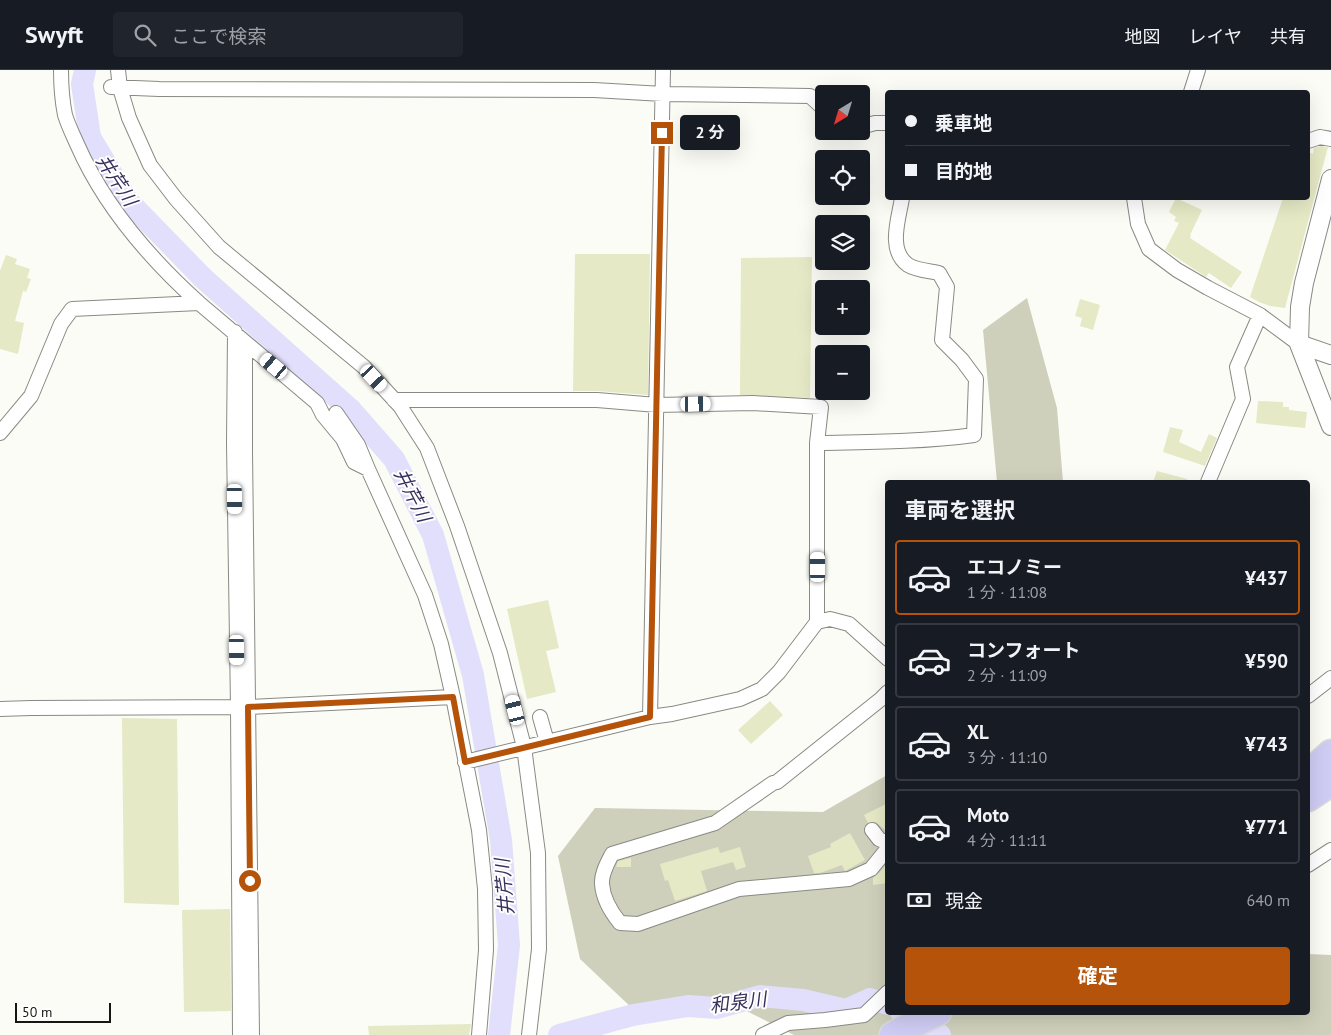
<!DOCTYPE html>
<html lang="ja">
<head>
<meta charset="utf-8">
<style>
	:root { --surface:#171b24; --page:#20242c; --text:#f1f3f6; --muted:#9ea1a6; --line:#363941; --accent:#b45309 }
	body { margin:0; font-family:"PT Sans","Noto Sans JP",sans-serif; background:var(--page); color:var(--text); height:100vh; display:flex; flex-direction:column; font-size:19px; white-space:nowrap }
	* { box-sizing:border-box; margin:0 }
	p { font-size:16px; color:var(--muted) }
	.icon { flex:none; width:28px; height:28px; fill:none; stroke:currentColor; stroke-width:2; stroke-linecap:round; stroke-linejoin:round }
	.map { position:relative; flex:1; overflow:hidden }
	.side { position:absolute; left:885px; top:410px; width:425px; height:535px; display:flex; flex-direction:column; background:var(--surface); border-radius:5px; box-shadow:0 5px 20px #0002 }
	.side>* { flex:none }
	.banner { position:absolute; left:885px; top:20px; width:425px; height:110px; border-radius:5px; box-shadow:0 5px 20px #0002; display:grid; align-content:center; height:110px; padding:0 20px; background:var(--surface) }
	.needle { width:32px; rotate:218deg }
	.controls { position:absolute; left:815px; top:15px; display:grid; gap:10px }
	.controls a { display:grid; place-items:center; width:55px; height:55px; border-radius:5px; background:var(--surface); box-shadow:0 5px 20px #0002; font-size:25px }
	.scale { position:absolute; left:15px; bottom:12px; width:96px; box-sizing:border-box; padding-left:5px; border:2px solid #161715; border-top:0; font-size:14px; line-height:18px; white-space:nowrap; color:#161715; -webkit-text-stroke:4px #fffffe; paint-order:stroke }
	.end { position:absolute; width:22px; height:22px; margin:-11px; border:6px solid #b45309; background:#fff; box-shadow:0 0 0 2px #fff }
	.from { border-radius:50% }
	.bubble { position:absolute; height:35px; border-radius:5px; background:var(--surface); box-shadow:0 5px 20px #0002; font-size:16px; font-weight:700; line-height:35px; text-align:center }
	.car { position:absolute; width:15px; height:30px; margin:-15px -8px; border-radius:6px; box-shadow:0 0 4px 1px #0007; background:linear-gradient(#fff 24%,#345 0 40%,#fff 0 76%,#345 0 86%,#fff 0) }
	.banner b { display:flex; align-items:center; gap:18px; height:48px; font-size:19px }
	.banner b+b { border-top:1px solid var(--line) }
	.banner i { width:12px; height:12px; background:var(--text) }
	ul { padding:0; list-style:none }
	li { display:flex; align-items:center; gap:15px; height:75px; margin:0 10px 8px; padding:0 10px; border:2px solid var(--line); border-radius:5px }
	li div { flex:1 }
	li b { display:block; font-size:19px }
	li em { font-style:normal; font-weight:700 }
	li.selected { border-color:var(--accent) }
	li>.icon { width:45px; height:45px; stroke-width:1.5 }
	h2 { padding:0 20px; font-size:22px; line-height:60px }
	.pay { display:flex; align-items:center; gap:12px; height:55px; padding:0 20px; font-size:19px }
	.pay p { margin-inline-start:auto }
	.primary-button { display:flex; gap:10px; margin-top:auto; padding:10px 20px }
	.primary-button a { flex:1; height:58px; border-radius:5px; background:var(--accent); color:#fff; font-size:20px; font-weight:700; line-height:58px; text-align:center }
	header { display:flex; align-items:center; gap:30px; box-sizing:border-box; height:70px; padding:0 25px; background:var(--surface); border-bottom:1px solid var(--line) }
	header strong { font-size:24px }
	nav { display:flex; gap:28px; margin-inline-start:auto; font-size:18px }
	.search { width:350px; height:45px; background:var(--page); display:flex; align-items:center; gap:12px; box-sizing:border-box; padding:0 18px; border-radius:5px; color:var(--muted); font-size:19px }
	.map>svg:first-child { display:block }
	.green { fill:#ced0bb }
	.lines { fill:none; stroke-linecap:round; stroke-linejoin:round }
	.river { stroke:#e1dffb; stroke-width:22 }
	.building { fill:#e5e9c5 }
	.minor-casing { stroke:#898a84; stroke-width:16 }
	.tertiary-casing { stroke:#898a84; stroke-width:20 }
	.motorway-casing { stroke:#dadada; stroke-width:29 }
	.minor { stroke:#fff; stroke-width:14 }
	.tertiary { stroke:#fff; stroke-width:18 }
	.motorway { stroke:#cfccf4; stroke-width:26 }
	.route { stroke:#b45309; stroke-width:6 }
	.labels { text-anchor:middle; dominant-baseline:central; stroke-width:4; stroke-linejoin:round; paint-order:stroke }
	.water-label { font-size:19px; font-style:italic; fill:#37305d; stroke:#fffffe }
</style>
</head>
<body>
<header>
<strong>Swyft</strong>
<div class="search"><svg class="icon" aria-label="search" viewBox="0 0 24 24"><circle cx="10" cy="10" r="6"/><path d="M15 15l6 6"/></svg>ここで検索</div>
<nav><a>地図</a><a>レイヤ</a><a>共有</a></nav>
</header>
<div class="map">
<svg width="1331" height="965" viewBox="0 0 1331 965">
	<rect width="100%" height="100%" fill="#fbfcf5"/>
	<path class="green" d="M1027 228 1057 338 1063 412H997L983 260Z
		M887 705 888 942H1308V884L1331 885V965H794L723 929 633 939 580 889 558 786 595 738 823 742Z"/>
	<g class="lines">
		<path class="river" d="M85 0 82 14 90 67 128 131 203 208 351 340 394 389 433 465 473 605 501 770 509 875 499 965
			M901 942 940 965
			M559 965 633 945 688 936 717 938 760 926 803 930 846 940 870 929 888 934"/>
	</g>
	<path class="building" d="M1321 76 1328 77 1285 238 1270 236 1259 232 1250 227 1283 128H1308V82L1313 84 1314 78Z
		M1176 128 1202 140 1190 165H1191L1190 168 1242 202 1231 218 1209 203 1206 207 1165 180 1179 153 1174 151 1176 147 1169 142Z
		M575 184H650L648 325 598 321H573Z
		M6 185 17 189 15 194 30 199 27 208 31 209 26 222 23 221 15 251 24 253 18 284 0 279V201Z
		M812 187 810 328 740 325 741 188Z
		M1080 229 1100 235 1093 260 1080 256 1082 248 1075 246Z
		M1258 331 1283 332V337H1289V340L1307 342 1305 358 1256 353Z
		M1170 357 1183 360 1179 372 1201 382 1209 364 1217 368 1205 396 1163 382Z
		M1157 401 1187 409V412H1153Z
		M548 530 559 578 546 581 556 622 527 629 507 539Z
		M770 631 783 645 751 674 738 660Z
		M122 648 177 649 179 835 124 833Z
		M888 733V763L876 752 868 753 864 745Z
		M850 763 865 790 845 801 842 795 820 803H814L808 786 831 777 830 774Z
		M718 777 720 783 740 777 746 797 736 800 733 792 701 801 707 821 675 831 668 810 665 811 660 794Z
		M631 788V797H616L618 791Z
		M888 793V813L873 815V808L878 804Z
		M230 839 231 941 184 942 182 840Z
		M471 954 469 965H369L368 956Z"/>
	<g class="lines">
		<g class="minor-casing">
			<path id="minor" d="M118 0 120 18 129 48 150 95 176 129 219 177 364 297 400 336 427 378 457 456 500 583 524 677 538 783 539 879 529 965
				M111 17 159 19 594 20 663 24 810 26 824 39
				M1191 22 1198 0
				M861 57 875 53H888
				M1308 71 1320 67 1331 69
				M1134 128 1138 154 1149 179 1177 200 1208 218 1260 245 1299 274
				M199 233 317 333 323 345 343 369 354 392 368 399 425 525 441 574 453 627
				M235 262 234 373 238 637 240 965
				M245 272V381L252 965
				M394 330H597L657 335 753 333 821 337 817 373V552L779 602 762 619 740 629 672 644 650 647 465 692
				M336 343 358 375 368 399
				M0 363 31 326 61 254 72 239 199 233C149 188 104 136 77 74 73 65 68 55 65 45 62 30 61 15 61 0
				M817 373C870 372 922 372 974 365L976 309 962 290 942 270 947 217 939 203C929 201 916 200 908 195 887 180 899 148 902 128
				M1208 412 1243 329 1237 297 1260 245
				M817 552 830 549 849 554 888 589
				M888 622 881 629 777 712 773 713 715 753 612 784C608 792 601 804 602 814 603 828 611 842 620 853L638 854 739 819 849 809 871 799 888 778
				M1308 626 1331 608
				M0 639 31 638 248 637 453 627 479 760 485 819 486 880 479 965
				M540 647 547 672
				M650 647 663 0
				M872 760 879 769 888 773
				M1308 795 1331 780
				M763 965 788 953 825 950 864 945 888 922"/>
		</g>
		<g class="tertiary-casing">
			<path id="tertiary" d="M1331 109 1304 213 1300 237 1299 274 1331 356
				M1299 274 1331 285"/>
		</g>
		<g class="motorway-casing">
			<path id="motorway" d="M1308 704 1331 683
				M1308 728 1331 713
				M893 965 938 942"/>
		</g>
		<use href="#minor" class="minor"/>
		<use href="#tertiary" class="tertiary"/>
		<use href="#motorway" class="motorway"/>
	</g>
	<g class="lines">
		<path class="route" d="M250 811 248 637 453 627 465 692 650 647 662 63"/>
	</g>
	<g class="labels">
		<g class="water-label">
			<text transform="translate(117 110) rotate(57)">井芹川</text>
			<text transform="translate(413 425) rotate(63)">井芹川</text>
			<text transform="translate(504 817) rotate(-95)">井芹川</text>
			<text transform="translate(738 932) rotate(-7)">和泉川</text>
		</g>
	</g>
</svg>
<div class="controls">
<a><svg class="needle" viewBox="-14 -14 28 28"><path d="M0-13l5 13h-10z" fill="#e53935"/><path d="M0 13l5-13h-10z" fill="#9ea1a6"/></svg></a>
<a><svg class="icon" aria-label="locate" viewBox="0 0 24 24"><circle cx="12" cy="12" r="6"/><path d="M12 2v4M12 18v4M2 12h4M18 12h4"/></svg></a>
<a><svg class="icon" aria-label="layers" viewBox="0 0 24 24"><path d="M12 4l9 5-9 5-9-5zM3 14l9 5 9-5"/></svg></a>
<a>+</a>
<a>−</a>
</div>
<div class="scale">50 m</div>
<i class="end from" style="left:250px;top:811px"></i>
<i class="end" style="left:662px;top:63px"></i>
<div class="bubble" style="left:680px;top:45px;width:60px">2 分</div>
<i class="car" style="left:274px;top:296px;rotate:310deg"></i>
<i class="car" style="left:374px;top:308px;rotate:137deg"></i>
<i class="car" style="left:696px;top:334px;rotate:89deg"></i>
<i class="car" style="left:235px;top:429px;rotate:179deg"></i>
<i class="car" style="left:818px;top:497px;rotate:0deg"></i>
<i class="car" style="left:237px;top:580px;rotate:179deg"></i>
<i class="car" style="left:515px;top:640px;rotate:346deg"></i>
<div class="banner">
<b><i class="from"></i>乗車地</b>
<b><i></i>目的地</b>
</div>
<section class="side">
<h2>車両を選択</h2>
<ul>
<li class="selected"><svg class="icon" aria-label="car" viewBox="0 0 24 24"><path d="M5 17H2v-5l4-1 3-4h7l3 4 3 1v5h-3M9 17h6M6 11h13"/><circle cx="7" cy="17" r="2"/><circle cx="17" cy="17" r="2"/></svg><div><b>エコノミー</b><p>1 分 · 11:08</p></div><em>¥437</em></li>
<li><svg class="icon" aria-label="car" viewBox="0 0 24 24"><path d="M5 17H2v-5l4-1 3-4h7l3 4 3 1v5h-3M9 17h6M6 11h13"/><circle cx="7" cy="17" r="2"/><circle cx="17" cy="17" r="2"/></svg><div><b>コンフォート</b><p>2 分 · 11:09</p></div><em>¥590</em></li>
<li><svg class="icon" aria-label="car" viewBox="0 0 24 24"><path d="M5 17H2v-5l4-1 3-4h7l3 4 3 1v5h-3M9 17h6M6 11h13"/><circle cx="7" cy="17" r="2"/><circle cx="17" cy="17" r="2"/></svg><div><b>XL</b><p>3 分 · 11:10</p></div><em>¥743</em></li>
<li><svg class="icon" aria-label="car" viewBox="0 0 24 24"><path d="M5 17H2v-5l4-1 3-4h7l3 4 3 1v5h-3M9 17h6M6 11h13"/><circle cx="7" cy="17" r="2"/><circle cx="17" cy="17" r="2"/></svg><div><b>Moto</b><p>4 分 · 11:11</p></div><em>¥771</em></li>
</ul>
<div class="pay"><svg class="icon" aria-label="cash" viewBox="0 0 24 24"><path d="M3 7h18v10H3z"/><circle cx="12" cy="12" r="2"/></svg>現金<p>640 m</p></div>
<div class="primary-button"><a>確定</a></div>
</section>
</div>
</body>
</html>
